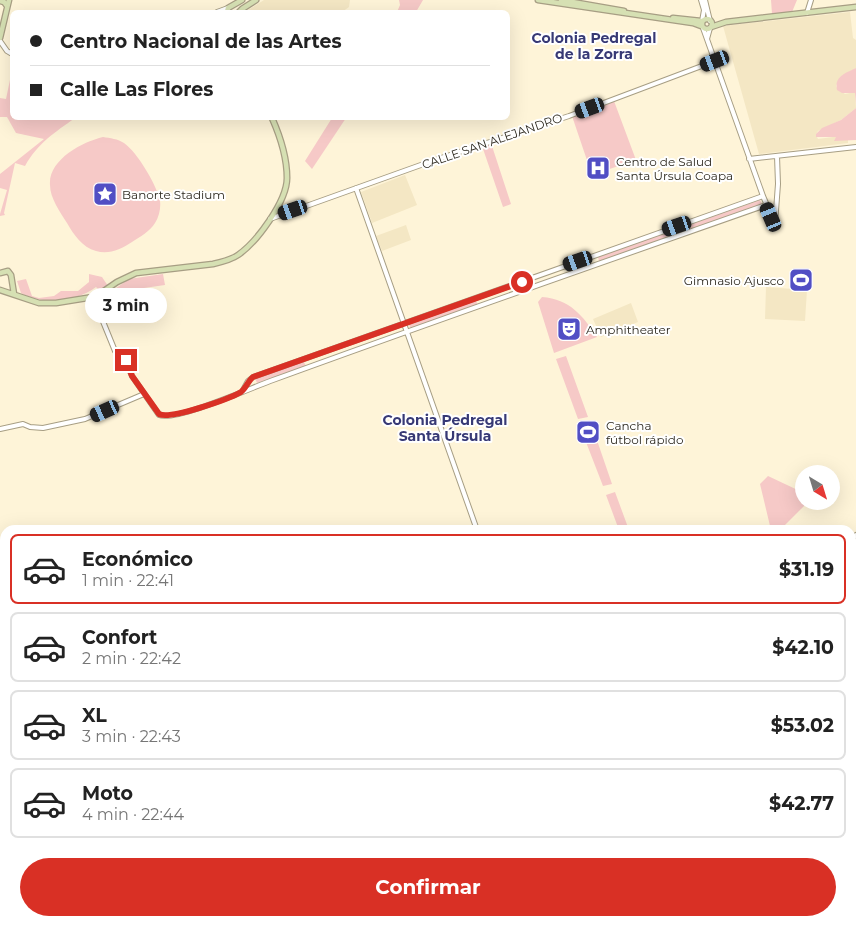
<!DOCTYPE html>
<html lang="es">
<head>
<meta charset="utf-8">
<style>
	:root { --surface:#fff; --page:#f2f2f2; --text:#222; --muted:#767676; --line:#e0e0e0; --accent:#d93025 }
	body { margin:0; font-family:Montserrat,sans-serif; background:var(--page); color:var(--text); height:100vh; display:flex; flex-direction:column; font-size:19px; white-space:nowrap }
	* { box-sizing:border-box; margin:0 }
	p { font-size:16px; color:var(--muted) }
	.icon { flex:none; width:28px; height:28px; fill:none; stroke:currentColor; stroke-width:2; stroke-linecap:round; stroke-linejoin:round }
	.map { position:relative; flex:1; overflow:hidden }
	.panel { position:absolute; left:0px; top:525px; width:856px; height:401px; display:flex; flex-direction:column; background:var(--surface); border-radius:15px 15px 0 0; box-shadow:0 5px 20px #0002 }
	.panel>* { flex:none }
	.top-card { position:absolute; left:10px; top:10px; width:500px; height:110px; border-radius:8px; box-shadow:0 5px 20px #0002; display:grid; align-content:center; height:110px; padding:0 20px; background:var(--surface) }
	.needle { width:32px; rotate:142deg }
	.buttons { position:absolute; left:795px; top:465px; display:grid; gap:10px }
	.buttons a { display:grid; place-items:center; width:45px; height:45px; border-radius:50%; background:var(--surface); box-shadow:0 5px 20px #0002; font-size:25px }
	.end { position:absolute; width:22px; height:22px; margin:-11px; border:6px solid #d93025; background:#fff; box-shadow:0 0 0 2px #fff }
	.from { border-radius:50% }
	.bubble { position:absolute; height:35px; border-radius:18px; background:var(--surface); box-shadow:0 5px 20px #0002; font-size:16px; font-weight:700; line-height:35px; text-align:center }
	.car { position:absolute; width:15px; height:30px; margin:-15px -8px; border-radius:6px; box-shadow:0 0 4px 1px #0007; background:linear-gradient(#222 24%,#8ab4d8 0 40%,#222 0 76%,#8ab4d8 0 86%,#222 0) }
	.top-card b { display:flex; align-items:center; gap:18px; height:48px; font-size:19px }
	.top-card b+b { border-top:1px solid var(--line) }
	.top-card i { width:12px; height:12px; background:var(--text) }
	ul { padding:9px 0 0; list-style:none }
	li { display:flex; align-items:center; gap:15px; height:70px; margin:0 10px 8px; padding:0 10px; border:2px solid var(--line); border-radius:8px }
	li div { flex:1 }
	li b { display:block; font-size:19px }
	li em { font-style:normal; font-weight:700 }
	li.active { border-color:var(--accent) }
	li>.icon { width:45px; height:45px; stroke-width:1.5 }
	.cta { display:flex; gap:10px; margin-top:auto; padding:10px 20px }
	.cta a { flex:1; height:58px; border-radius:30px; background:var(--accent); color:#fff; font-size:20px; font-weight:700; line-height:58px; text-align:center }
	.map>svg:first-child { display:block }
	.built { fill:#f4e7c4 }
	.green { fill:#f6c9c7 }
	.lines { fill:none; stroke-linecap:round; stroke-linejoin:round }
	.tertiary-casing { stroke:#a79e84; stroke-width:6 }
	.secondary-casing { stroke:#a79e84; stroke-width:7 }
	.trunk-casing { stroke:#fff; stroke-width:8 }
	.motorway-casing { stroke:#fff; stroke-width:8 }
	.tertiary { stroke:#fff; stroke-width:4 }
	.secondary { stroke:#d6e0b3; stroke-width:4.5 }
	.trunk { stroke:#90ae36; stroke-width:5 }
	.motorway { stroke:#759903; stroke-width:5.5 }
	.tram { stroke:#443f33; stroke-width:1 }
	.route { stroke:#d93025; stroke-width:6 }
	.labels { text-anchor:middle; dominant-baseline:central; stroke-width:4; stroke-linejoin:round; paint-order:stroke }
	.street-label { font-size:12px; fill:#2d291f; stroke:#fff }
	.poi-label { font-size:12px; fill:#2d291f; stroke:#fff; text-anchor:start }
	.neighbourhood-label { font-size:14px; font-weight:bold; fill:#373975; stroke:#fff }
</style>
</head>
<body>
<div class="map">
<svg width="856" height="926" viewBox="0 0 856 926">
	<rect width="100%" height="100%" fill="#fef4d8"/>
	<path class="built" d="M264 0H350L349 7 342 12H245Z
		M850 12 853 38 856 40V68L840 77 836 86 837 88 845 94 855 92 856 108 841 120 818 131 816 135 818 139 848 135V143L759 154 723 26Z
		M405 175 417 205 372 223 361 192Z
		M406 225 411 240 382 251 376 236Z
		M766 287 807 290 805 321 765 319Z
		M631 303 638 322 601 337 593 319Z
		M0 764 5 777V906L0 908Z"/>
	<path class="green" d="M399 0H423L416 12H397L400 5Z
		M771 0H797L792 12 772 14Z
		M856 68V104L855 93H842L837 90C834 76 846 73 856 68Z
		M11 75 12 118H75C54 133 38 143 25 166L15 163 4 213 5 215 0 216V214L7 190 0 188V174L44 139 16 133 7 117H0V98L6 99Z
		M614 101 636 160 592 175 572 116Z
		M856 108V140L834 141 836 137H816V134L822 128 841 120Z
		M332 118H346L312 169 305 161Z
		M103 137C110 138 118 139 124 143 137 152 157 185 160 201 161 208 159 217 155 223 150 231 140 237 132 242 121 249 109 255 96 251 82 247 74 235 67 223 60 212 50 198 50 185 48 160 82 142 103 137Z
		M491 143 511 204 503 207 482 146Z
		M760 200 762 204 599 261 598 257Z
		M89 274 102 277 108 286 100 291 96 287C77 302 41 305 21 293L17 281 26 279 32 296 39 298 54 296 61 291H78L89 282Z
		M163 274 165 285 109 293 129 279Z
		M542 297C570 299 583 316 597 337L554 353 538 302Z
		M476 301 478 305 411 329 409 325Z
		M566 356 588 417 578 419 556 359Z
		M304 362 306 366 257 383 255 378Z
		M590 420 612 484 603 486 579 424Z
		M768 476 804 493V501H809L780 530H771L760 484Z
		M615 492 629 530H619L606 495Z
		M277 921H422L424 926H279Z
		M608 921H768V926H609Z"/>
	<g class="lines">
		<g class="tertiary-casing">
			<path id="tertiary" d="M701 0 704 10 702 21
				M705 0 710 21
				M217 12 228 8
				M807 13 811 0
				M703 28 763 196 775 224
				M707 39 710 28
				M0 41 7 51 12 54
				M749 159 856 147
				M356 188 477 530
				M270 219 432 161 569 116 715 61
				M775 224 778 184 777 156
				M93 297 115 351 125 359 132 376 159 415C175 422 253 387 273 380 437 320 601 263 766 205
				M243 390 248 381 253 377 763 196
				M0 429 23 424 30 427 43 428 85 419 144 394
				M851 539 856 535
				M851 693H856
				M851 875H856
				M424 921 425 926
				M55 926 64 922"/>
		</g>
		<g class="secondary-casing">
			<path id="secondary" d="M538 0 693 23 701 26
				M561 0 624 11
				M0 1 4 2 7 6
				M227 12 228 8 242 0
				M239 12 242 9 256 0
				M673 18 701 21
				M702 24a5 5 0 1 1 10 0a5 5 0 1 1-10 0Z
				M711 27 726 22 856 7
				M0 38 9 0
				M0 273 8 271 11 275 14 294
				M0 290 39 303H56L93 297 101 293 117 282 136 273 213 264C222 262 231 260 238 255 257 242 287 201 287 178 287 157 280 136 272 118
				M0 687 5 701
				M0 749 5 763"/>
		</g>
		<g class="trunk-casing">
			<path id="trunk" d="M64 921 65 926
				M86 921 88 926"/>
		</g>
		<g class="motorway-casing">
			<path id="motorway" d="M0 701 5 714
				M0 723 5 737"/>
		</g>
		<use href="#tertiary" class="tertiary"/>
		<use href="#secondary" class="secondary"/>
		<use href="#trunk" class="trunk"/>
		<use href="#motorway" class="motorway"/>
		<path class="tram" d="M0 709 5 723
			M79 921 81 926"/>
	</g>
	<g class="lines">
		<path class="route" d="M126 360 132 376 159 414C170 420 229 399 241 392 246 388 248 381 253 377L522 282"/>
	</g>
	<defs>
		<g id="hospital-square" transform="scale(1.25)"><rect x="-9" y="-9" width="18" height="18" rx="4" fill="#514ec4" stroke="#fff"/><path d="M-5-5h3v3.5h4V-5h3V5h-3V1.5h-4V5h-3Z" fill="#fff"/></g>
		<g id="sight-square" transform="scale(1.25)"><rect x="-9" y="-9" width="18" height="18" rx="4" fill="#514ec4" stroke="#fff"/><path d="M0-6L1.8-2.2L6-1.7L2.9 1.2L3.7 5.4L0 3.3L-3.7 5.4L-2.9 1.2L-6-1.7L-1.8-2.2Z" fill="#fff"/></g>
		<g id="stadium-square" transform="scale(1.25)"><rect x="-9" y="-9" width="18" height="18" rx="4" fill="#514ec4" stroke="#fff"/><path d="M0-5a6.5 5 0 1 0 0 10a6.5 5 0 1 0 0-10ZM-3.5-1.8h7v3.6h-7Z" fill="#fff"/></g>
		<g id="theatre-square" transform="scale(1.25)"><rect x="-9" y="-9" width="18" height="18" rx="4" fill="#514ec4" stroke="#fff"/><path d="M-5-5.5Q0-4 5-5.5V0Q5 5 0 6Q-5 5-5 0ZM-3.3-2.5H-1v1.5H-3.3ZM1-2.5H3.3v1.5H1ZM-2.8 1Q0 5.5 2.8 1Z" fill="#fff"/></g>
	</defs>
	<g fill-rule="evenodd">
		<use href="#hospital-square" x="598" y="168"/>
		<use href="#sight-square" x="105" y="194"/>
		<use href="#stadium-square" x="801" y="280"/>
		<use href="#theatre-square" x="569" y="329"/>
		<use href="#stadium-square" x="588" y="432"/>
	</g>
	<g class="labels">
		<g class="street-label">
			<text transform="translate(492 141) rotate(-19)">CALLE SAN ALEJANDRO</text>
		</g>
		<g class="poi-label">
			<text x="616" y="161">Centro de Salud<tspan x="616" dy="14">Santa Úrsula Coapa</tspan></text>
			<text x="122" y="194">Banorte Stadium</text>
			<text x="784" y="280" text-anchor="end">Gimnasio Ajusco</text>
			<text x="586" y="329">Amphitheater</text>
			<text x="606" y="425">Cancha<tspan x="606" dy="14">fútbol rápido</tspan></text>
		</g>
		<g class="neighbourhood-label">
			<text x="594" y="38">Colonia Pedregal<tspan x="594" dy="16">de la Zorra</tspan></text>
			<text x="445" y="420">Colonia Pedregal<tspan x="445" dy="16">Santa Úrsula</tspan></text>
		</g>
	</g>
</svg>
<div class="buttons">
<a><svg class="needle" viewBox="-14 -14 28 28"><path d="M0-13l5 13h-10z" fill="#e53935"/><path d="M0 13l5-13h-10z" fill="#767676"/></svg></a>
</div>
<i class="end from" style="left:522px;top:282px"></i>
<i class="end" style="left:126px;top:360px"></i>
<div class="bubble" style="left:85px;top:288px;width:82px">3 min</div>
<i class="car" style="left:715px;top:61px;rotate:249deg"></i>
<i class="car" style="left:590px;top:108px;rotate:250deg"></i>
<i class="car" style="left:293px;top:210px;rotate:251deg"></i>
<i class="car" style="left:771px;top:217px;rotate:337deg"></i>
<i class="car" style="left:677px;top:226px;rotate:251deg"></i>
<i class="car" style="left:578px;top:261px;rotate:251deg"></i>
<i class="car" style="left:105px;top:411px;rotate:246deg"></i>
<div class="top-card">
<b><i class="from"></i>Centro Nacional de las Artes</b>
<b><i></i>Calle Las Flores</b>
</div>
<section class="panel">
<ul>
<li class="active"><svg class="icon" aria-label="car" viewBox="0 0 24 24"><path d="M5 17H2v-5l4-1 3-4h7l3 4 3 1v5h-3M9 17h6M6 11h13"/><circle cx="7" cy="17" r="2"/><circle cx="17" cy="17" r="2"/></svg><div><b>Económico</b><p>1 min · 22:41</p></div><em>$31.19</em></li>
<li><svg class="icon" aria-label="car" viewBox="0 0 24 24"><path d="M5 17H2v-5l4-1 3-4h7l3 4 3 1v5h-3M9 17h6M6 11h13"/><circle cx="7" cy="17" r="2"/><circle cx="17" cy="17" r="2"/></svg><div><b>Confort</b><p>2 min · 22:42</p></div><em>$42.10</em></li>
<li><svg class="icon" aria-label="car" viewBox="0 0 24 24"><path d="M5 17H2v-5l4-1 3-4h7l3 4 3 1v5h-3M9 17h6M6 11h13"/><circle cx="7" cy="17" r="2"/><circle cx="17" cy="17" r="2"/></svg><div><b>XL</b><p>3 min · 22:43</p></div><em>$53.02</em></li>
<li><svg class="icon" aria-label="car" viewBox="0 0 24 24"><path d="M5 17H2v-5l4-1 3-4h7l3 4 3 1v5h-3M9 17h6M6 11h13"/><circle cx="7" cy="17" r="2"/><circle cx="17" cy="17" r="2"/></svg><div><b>Moto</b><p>4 min · 22:44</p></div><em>$42.77</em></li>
</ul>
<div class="cta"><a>Confirmar</a></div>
</section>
</div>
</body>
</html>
